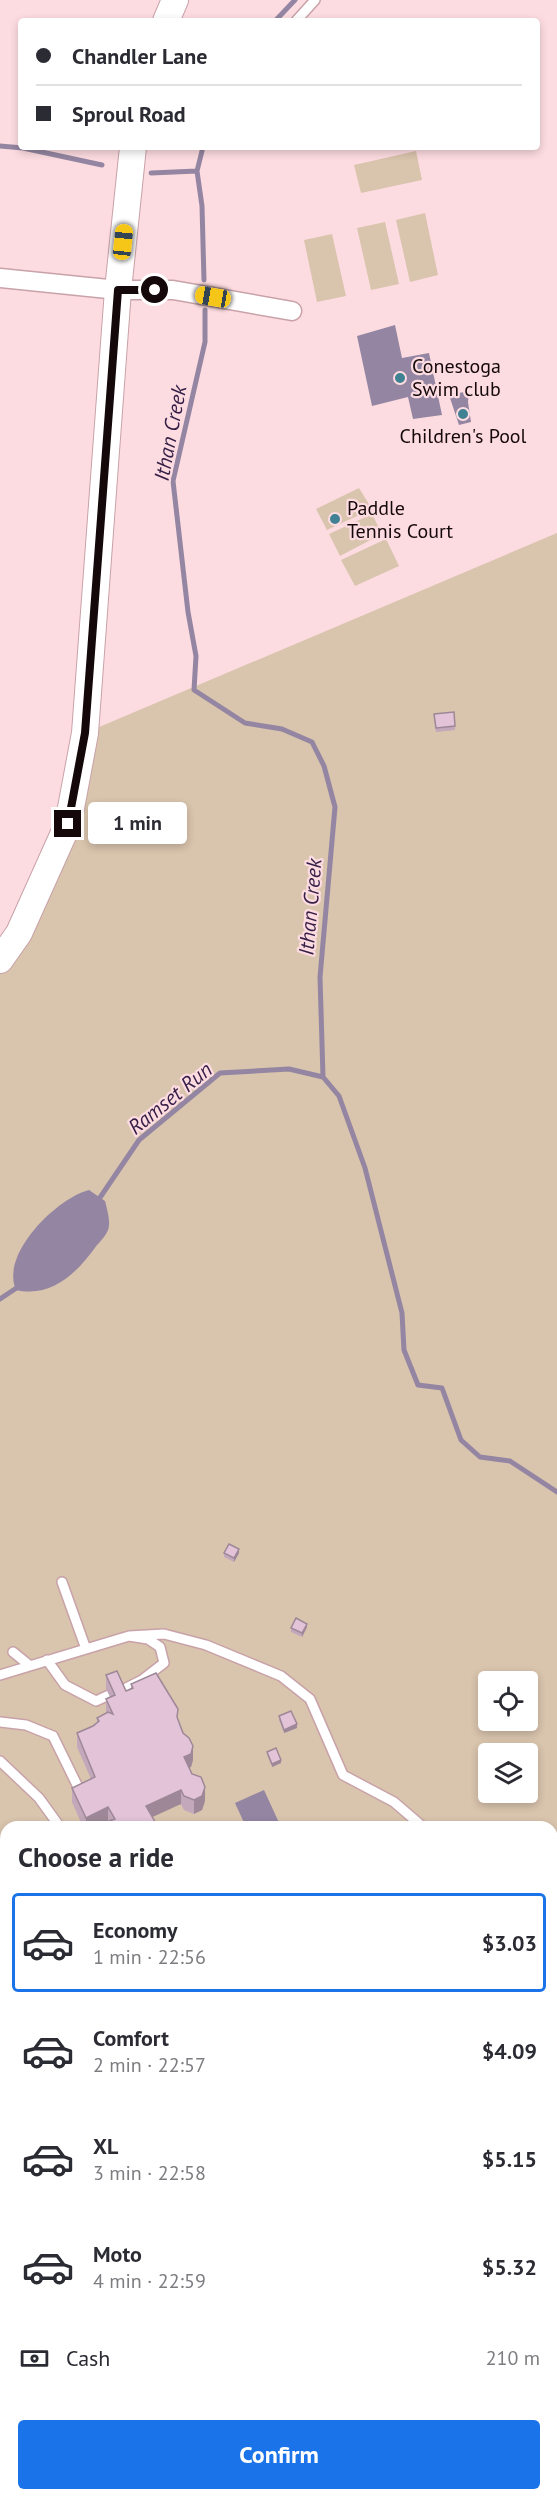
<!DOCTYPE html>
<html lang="en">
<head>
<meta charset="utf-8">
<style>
	:root { --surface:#fff; --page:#f2f2f3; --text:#2b2b33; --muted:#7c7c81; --line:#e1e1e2; --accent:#1a73e8 }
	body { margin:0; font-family:"PT Sans",sans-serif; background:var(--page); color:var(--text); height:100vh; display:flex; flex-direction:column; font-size:22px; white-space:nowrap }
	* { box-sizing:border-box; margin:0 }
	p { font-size:20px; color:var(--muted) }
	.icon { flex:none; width:33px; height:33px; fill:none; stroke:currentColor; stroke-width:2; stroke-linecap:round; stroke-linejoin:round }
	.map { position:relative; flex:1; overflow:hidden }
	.details { position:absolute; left:0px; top:1821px; width:558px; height:680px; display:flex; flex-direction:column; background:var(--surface); border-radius:18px 18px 0 0; box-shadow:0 3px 9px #0003 }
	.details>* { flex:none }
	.top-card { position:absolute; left:18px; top:18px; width:522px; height:132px; border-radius:6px; box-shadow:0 3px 9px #0003; display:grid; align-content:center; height:132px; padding:0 18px; background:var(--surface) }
	.tools { position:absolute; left:478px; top:1671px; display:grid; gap:12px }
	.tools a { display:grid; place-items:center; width:60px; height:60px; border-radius:6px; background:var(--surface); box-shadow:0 3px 9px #0003; font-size:30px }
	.end { position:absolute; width:27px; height:27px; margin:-14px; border:8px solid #14080a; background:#fff; box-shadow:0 0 0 3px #fff }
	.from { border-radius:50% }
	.bubble { position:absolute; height:42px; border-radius:6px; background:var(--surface); box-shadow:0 3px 9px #0003; font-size:20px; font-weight:600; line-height:42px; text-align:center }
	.car { position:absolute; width:18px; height:36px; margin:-18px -9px; border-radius:8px; box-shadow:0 0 4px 2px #0007; background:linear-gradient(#f5c518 24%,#345 0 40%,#f5c518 0 76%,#345 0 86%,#f5c518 0) }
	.top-card b { display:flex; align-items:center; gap:21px; height:57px; font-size:22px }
	.top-card b+b { border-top:2px solid var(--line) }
	.top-card i { width:15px; height:15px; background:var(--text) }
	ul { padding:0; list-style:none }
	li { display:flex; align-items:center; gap:18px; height:99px; margin:0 12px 9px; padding:0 6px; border:3px solid transparent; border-radius:6px }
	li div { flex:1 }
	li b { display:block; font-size:22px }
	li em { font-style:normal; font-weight:600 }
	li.active { border-color:var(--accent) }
	li>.icon { width:54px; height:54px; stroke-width:1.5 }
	h2 { padding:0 18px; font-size:27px; line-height:72px }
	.pay { display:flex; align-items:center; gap:15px; height:66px; padding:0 18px; font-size:22px }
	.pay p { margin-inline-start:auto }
	.action { display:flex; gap:12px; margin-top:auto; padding:12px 18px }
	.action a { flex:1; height:69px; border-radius:6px; background:var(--accent); color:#fff; font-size:24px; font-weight:600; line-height:69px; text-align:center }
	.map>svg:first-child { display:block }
	.green { fill:#d9c4ad; fill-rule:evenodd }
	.water { fill:#9486a2 }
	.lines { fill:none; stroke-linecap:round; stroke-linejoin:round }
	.stream { stroke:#9486a2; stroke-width:5 }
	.service-casing { stroke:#c8a2a8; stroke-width:12 }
	.minor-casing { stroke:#c8a2a8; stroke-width:21 }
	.secondary-casing { stroke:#c8a2a8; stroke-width:28 }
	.service { stroke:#fff; stroke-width:9 }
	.minor { stroke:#fff; stroke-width:18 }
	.secondary { stroke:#fff; stroke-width:26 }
	.wall { fill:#c2a8ba }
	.shaded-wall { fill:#9e8897 }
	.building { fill:#e2c3d8; stroke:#9e8897; stroke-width:1.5 }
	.route { stroke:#14080a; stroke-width:8 }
	.poi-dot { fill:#408293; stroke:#fddce1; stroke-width:2 }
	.labels { text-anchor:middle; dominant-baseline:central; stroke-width:4.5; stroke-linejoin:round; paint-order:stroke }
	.poi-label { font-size:20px; fill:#14080a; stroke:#fddce1; text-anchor:start }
	.water-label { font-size:21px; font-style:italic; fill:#341e46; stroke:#fddce1 }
</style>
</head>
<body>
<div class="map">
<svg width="557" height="2500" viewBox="0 0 557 2500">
	<rect width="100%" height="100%" fill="#fddce1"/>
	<path class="green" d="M416 151 422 180 361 193 354 165Z
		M425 213 438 275 410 282 396 220Z
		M385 222 399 284 371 290 357 228Z
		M332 234 346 296 317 302 304 240Z
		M359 488 372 509 327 530 316 509Z
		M372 514 382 534 340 556 329 534Z
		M557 533V2500H0V960L19 933 85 733ZM489 1682H528V1720H489ZM489 1754H528V1792H489ZM6 1827H552V2494H6Z
		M386 539 399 566 355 586 341 560Z"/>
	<path class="water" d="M395 325 402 358 429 353 442 415 413 419 408 397 372 406 357 336Z
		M469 391 468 402 471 422 459 425 449 395Z
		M89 1190 105 1201C107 1209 111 1222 108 1230 106 1235 101 1241 97 1245 77 1273 52 1298 16 1290 0 1254 57 1198 89 1190Z
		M264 1790 281 1827H246L235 1803Z"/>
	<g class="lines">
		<path class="stream" d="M275 21 295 0
			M0 146 23 148 102 165
			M203 147 197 171 202 206 204 280
			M151 173 197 171
			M205 310V342L173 481 188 612 196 656 194 690 245 723 282 729 312 742 324 766 335 807 320 977 323 1077 339 1096 365 1168 402 1313 404 1350 418 1385 442 1388 461 1440 480 1457 510 1461 557 1492
			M97 1202 139 1140 220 1073 289 1069 323 1077
			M0 1299 21 1285"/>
		<g class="service-casing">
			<path id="service" d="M296 21 315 0
				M62 1582 86 1649
				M129 1636 164 1634 206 1645 281 1676 310 1699 343 1775 394 1802 423 1827
				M13 1652 29 1665
				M47 1660 65 1685 96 1701 109 1695
				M0 1675 129 1636 148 1639 160 1647 164 1663 142 1680 120 1691
				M0 1722 26 1725 53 1736 78 1787
				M0 1761 39 1798 60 1827
				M0 2409 6 2407"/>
		</g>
		<g class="minor-casing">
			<path id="minor" d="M0 278 118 290H173L292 311"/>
		</g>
		<g class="secondary-casing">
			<path id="secondary" d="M166 21 175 0
				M0 960 19 933 68 824 85 733 118 290 133 147"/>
		</g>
		<use href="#service" class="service"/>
		<use href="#minor" class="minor"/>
		<use href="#secondary" class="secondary"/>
	</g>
	<path class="wall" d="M454 712 455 730 436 732 434 718Z
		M224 1553H239L234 1562 224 1557Z
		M307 1627 302 1637 291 1632V1628Z
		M106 1675 126 1691 131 1688V1684L178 1720 193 1760 191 1767 189 1768 205 1801 202 1810 194 1814 184 1810 181 1804 109 1826 108 1821 95 1827H83L72 1802V1788L91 1779 77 1747V1733L93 1726 97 1722V1718L106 1713V1699L110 1697 106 1689Z
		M279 1716 297 1728 284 1733 279 1720Z
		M267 1752 281 1763 272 1767 267 1755Z"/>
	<path class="shaded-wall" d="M239 1549V1553L234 1562V1558Z
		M307 1624V1627L302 1637V1633Z
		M297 1724V1728L284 1733V1730Z
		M193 1746V1760L191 1767 184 1770V1757Z
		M281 1760V1763L272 1767V1764Z
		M205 1787V1801L202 1810 194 1814V1800Z
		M181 1790V1804L146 1820V1806Z
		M108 1807V1821L95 1827H86V1818Z"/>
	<path class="building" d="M454 712 455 726 436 728 434 714Z
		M229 1544 239 1549 234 1558 224 1553Z
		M296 1618 307 1624 302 1633 291 1628Z
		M117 1671 126 1691 133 1688 131 1684 156 1673 178 1709 177 1717 183 1733 189 1738 193 1746 191 1754 184 1757 192 1774 201 1777 205 1787 202 1796 194 1800 184 1796 181 1790 146 1806 158 1827H107L110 1825 109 1821 115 1819 108 1807 86 1818 72 1788 95 1777 77 1733 93 1726 99 1721 97 1718 108 1712 113 1714 106 1699 115 1695 106 1675Z
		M291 1711 297 1724 284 1730 279 1716Z
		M276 1748 281 1760 272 1764 267 1752Z"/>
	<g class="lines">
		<path class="route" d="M68 824 85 733 118 290H155"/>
	</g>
	<g class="poi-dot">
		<circle cx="400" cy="378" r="6"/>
		<circle cx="463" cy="414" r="6"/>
		<circle cx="335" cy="519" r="6"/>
	</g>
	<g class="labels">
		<g class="poi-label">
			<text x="412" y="366">Conestoga<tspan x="412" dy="23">Swim club</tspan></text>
			<text x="463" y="436" text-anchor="middle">Children's Pool</text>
			<text x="347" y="508">Paddle<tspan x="347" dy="23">Tennis Court</tspan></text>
		</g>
		<g class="water-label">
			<text transform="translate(170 433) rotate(-79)">Ithan Creek</text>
			<text transform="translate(310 907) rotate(-85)">Ithan Creek</text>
			<text transform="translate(170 1098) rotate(-39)">Ramset Run</text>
		</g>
	</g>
</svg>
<div class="tools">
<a><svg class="icon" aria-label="locate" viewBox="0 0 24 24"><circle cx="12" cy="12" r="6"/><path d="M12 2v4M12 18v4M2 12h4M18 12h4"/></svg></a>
<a><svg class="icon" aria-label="layers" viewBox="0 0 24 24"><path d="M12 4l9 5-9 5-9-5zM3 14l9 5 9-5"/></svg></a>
</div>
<i class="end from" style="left:155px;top:290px"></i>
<i class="end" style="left:68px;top:824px"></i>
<div class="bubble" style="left:88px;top:802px;width:99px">1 min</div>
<i class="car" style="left:123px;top:242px;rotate:6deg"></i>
<i class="car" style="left:213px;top:297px;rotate:280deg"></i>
<div class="top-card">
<b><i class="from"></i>Chandler Lane</b>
<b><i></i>Sproul Road</b>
</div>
<section class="details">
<h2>Choose a ride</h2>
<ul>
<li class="active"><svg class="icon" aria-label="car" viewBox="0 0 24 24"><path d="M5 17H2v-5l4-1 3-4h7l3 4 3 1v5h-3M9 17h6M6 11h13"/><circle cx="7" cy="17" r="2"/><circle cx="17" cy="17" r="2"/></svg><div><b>Economy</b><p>1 min · 22:56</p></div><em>$3.03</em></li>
<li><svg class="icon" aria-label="car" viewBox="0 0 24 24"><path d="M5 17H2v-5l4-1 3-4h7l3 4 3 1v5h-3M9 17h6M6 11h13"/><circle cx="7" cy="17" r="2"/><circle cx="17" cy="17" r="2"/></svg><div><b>Comfort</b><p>2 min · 22:57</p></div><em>$4.09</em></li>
<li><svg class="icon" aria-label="car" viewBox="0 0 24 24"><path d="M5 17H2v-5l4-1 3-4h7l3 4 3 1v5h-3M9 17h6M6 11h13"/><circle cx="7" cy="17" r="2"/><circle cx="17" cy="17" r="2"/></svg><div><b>XL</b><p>3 min · 22:58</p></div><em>$5.15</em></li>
<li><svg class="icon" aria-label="car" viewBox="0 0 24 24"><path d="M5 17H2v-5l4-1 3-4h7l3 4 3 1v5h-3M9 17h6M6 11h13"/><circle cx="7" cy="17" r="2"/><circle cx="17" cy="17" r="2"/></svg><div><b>Moto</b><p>4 min · 22:59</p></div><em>$5.32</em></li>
</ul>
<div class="pay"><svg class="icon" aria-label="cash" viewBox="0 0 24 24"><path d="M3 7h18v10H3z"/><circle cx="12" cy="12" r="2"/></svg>Cash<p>210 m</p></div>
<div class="action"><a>Confirm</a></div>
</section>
</div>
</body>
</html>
